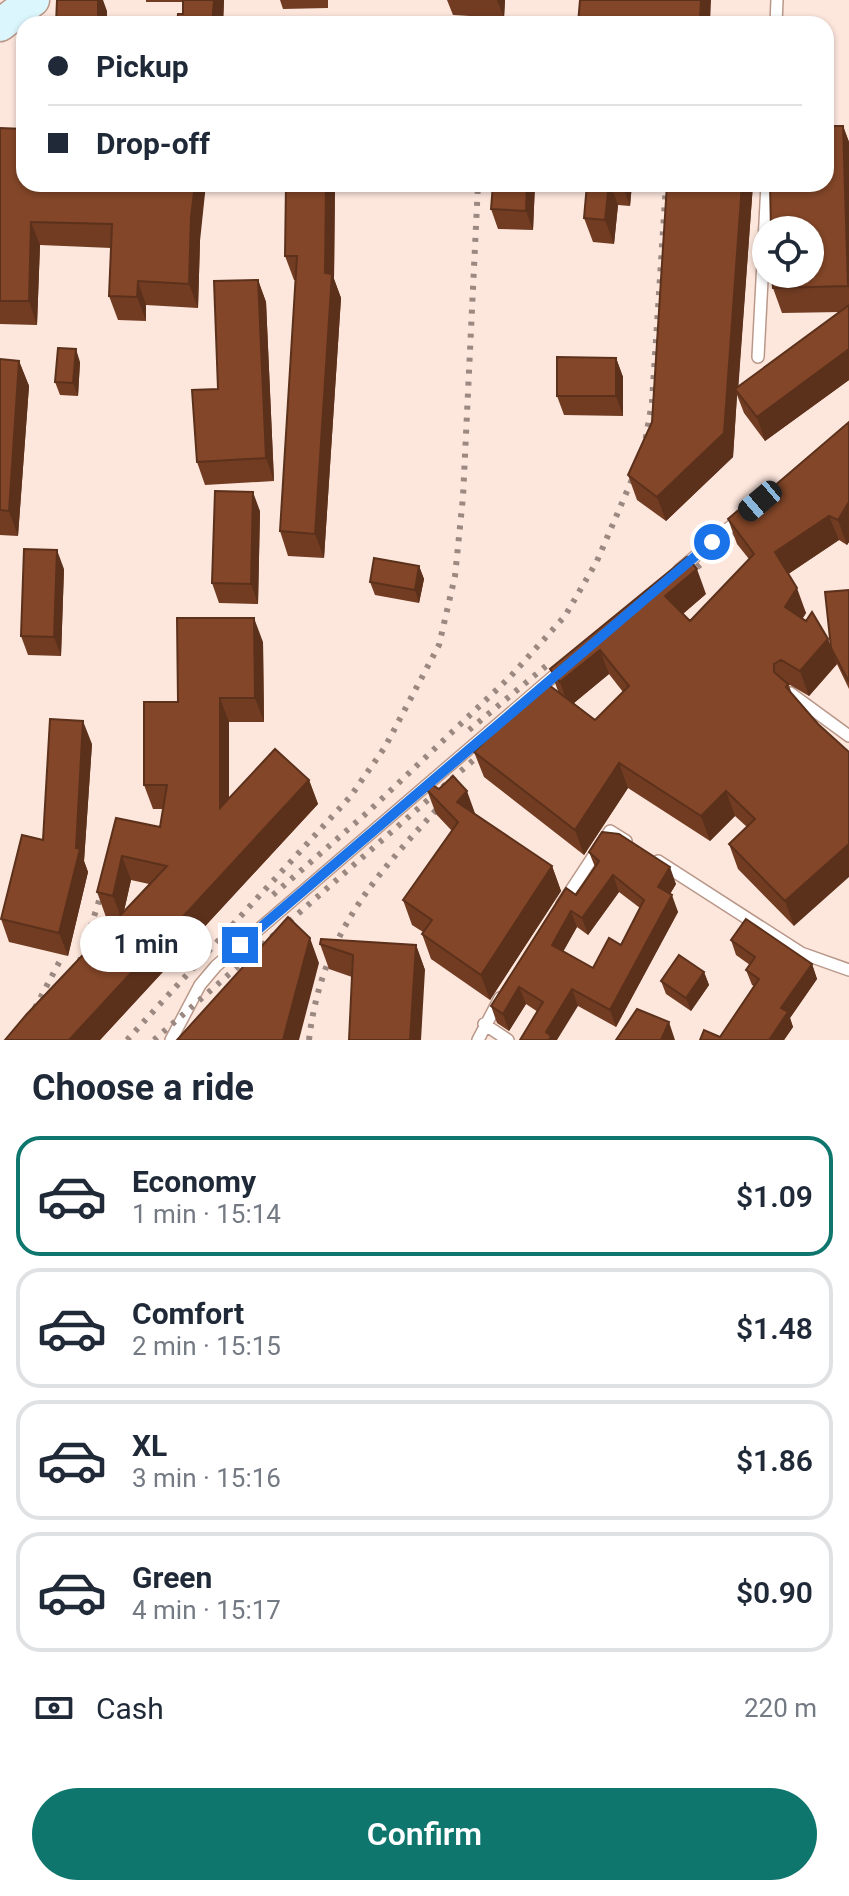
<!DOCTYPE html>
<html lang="en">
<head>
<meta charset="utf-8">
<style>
	:root { --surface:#fff; --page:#f6f6f7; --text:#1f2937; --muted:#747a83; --line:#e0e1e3; --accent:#0f766e }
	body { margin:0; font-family:Roboto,sans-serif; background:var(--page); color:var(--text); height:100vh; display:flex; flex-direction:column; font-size:30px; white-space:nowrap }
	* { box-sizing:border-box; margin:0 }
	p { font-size:26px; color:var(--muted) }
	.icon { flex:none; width:44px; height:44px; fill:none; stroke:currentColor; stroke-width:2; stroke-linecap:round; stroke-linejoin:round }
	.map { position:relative; height:1040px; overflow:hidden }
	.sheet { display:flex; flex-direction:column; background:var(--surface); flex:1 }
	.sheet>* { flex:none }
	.hud { position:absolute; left:16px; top:16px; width:818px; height:176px; border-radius:24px; box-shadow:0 2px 6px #0004; display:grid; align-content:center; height:176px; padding:0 32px; background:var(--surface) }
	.controls { position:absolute; left:752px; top:216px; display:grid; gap:16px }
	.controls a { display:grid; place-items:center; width:72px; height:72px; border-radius:50%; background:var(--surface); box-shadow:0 2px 6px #0004; font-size:40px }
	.end { position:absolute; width:36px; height:36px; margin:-18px; border:10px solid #1a73e8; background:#fff; box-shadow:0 0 0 4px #fff }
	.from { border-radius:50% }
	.bubble { position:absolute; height:56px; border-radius:28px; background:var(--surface); box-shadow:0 2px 6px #0004; font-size:26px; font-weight:600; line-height:56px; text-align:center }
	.car { position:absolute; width:24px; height:48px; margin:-24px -12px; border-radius:10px; box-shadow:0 0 6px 2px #0007; background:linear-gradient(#222 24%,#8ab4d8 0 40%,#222 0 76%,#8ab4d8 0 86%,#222 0) }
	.hud b { display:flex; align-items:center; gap:28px; height:76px; font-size:30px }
	.hud b+b { border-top:2px solid var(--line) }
	.hud i { width:20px; height:20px; background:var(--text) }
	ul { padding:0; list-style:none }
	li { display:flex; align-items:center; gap:24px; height:120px; margin:0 16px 12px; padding:0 16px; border:4px solid var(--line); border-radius:24px }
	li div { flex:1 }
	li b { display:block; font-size:30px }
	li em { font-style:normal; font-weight:600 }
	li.active { border-color:var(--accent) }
	li>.icon { width:72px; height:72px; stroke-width:1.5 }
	h2 { padding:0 32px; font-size:36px; line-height:96px }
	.pay { display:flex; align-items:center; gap:20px; height:88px; padding:0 32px; font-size:30px }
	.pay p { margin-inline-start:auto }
	.cta { display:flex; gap:16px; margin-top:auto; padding:16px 32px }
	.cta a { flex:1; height:92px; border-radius:48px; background:var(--accent); color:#fff; font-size:32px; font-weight:600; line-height:92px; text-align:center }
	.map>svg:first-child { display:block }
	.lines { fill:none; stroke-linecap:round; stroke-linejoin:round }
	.lane-casing { stroke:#ba9889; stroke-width:14 }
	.secondary-casing { stroke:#ba9889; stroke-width:35 }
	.lane { stroke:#fff; stroke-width:11 }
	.secondary { stroke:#dcf6fd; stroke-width:32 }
	.rail { stroke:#9b8981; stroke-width:6; stroke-dasharray:4 8; stroke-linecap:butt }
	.wall { fill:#713c22; fill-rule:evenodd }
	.shaded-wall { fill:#5c311c }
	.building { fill:#834628; stroke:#5c311c; stroke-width:2; fill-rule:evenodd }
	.route { stroke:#1a73e8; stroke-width:10 }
</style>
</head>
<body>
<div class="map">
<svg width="849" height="1040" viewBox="0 0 849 1040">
	<rect width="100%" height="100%" fill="#fde7dd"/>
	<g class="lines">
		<g class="lane-casing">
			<path id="lane" d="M776 24 777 0
				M758 357 767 184
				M679 570 742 517
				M790 693 849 736
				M658 861 801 953 849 970
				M562 904 610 831 626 841
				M484 1024 508 1040
				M171 1040 200 985 216 966 562 669
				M478 1040 500 998"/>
		</g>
		<g class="secondary-casing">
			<path id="secondary" d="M0 25 33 0"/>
		</g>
		<use href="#lane" class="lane"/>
		<use href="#secondary" class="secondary"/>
		<path class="rail" d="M679 583 752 520
			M469 730 546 666
			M273 895 369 811 510 677 565 616 597 561 643 454 652 402 666 184
			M76 973 105 882
			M18 1040 63 955
			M127 1040 350 797 385 747 439 645 455 576 463 497 478 184
			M154 1040 494 742
			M309 1040C322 930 379 872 450 795"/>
	</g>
	<path class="wall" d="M146 0H224L223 24H177L183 14V2H146Z
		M280 0H328V8L283 9Z
		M447 0H505L504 18 453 15Z
		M843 126 849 142V380L765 441 744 413 737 395 733 457 666 521 637 500 628 475 652 422 667 184H753L738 387 840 312 782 313 773 288Z
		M0 128 200 241 198 308 146 305V321L118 320 109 296 111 248 40 245 37 325 0 324Z
		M286 184H335L334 279 341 298 324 558 288 556 280 531 296 280H294L285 256Z
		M535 184 533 230 498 229 491 209Z
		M587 184H632L630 206 618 205 614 244 593 242 584 218Z
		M258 280 266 302 274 481 205 485 197 462 218 389Z
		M616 358 623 377V416L564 415 557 396Z
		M0 359 19 361 29 386 18 536 0 535Z
		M80 362 78 396 60 395 55 382Z
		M849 422V542L847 545 839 540 788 574 806 613 802 619 828 639 831 647 849 590V689L837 664 809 696 790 685H789L792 695 794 926 738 869 729 844 747 827 735 816 710 841 628 788 584 855 484 777 474 752 558 691 550 669 706 594 683 614 690 621 749 559 737 544 728 519 772 488ZM609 674 623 692 595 720 574 703Z
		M260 511 258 604 219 603 212 583Z
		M419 566 424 579 419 603 375 595 370 582Z
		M64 569 61 656 28 655 21 636Z
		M263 642 264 722H229V798L309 780 318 804 100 1040H5L117 919 106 917 97 892 116 818 160 827 163 809H153L144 785 178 702ZM131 880 149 884 124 911Z
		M92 744 84 861 88 872 68 956 9 942 1 919Z
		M427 790 476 815 552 866 561 891 490 1000 431 959 422 934 423 932 412 925 403 900 452 831 436 814Z
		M589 852 676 884 670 894 678 912 616 1027 578 1006 538 1012 526 1004 509 1031 497 1023 491 1006 595 867ZM619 892 640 908 621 945 593 968 563 951 577 927 588 935Z
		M731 940 812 964 817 979 790 1018 793 1027 784 1040H700L720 1037 754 986 752 985 746 970 750 965 736 955Z
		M320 944 416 945 425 970 352 977 329 969Z
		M704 972 709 985 691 1011 666 994 661 981Z"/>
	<path class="shaded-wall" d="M98 0H103L107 11V24H98Z
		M214 0H224L223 24H212Z
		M497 0H505L504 18Z
		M701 0H711L710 24 700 20Z
		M843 126 849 142V289L848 286Z
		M195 184H206L200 241 198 308 189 284 191 217Z
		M326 184H335L334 279 341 298 324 558 315 534 325 273Z
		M527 184H535L533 230 526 211Z
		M609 184H610L618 205 614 244 605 220Z
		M622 184H632L630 206Z
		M742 184H753L738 392 735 389 737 395 733 457 666 521 657 497Z
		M31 222 40 245 37 325 29 301Z
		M258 280 266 302 274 481 266 458Z
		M138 281 146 305V321L137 297Z
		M76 349 80 362 78 396 73 383Z
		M849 349V380L765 441 757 417Z
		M616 358 623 377V416L616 396Z
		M19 361 29 386 18 536 9 511Z
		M253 492 260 511 258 604 251 584Z
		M849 502V542L847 545 838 520Z
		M829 516 839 540 784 577 775 552Z
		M57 550 64 569 61 656 54 637Z
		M419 566 424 579 419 603 415 590Z
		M697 569 706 594 674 621 665 596Z
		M797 588 806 613 794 632 785 607Z
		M254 618 263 642 264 722 255 698Z
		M828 639 837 664 809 696 800 671Z
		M600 650 609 674 569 707 560 682Z
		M220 698 229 722V832L220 808Z
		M83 721 92 744 84 861 88 872 68 956 59 933 76 848Z
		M619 763 628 788 584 855 575 830Z
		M309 780 318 804 100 1040H69Z
		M467 791 476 816 457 802Z
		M726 791 735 816 710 841 701 816Z
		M849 844V877L794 926 785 901Z
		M122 856 131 880 122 920 113 896Z
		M552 866 561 891 490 1000 481 975Z
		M670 867 676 884 664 904 658 887Z
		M613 875 619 892 588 935 582 918Z
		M672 895 678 912 616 1027 610 1010Z
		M571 911 577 927 558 961 552 945Z
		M310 938 319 963 299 1040H283Z
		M416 945 425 970 421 1040H410Z
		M812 964 817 979 790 1018 793 1027 784 1040H769L781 1008Z
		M704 972 709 985 691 1011 686 998Z
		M519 987 526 1004 509 1031 503 1014Z
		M572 989 578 1006 557 1040H548L546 1032Z
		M669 1022 675 1040H661Z"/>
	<path class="building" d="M57 0H98V24H56Z
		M183 0H214L212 24H177L178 14H183Z
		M580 0H701L700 20H754V24H578Z
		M826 126H843L848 286 773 288 772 274H810V230H771L770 184H826Z
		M0 128 24 129V184H195L191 217 189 284 138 281 137 297 109 296 112 224 31 222 29 301H0Z
		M286 184H326L325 273 332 274 315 534 280 531 297 256H285Z
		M493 184H527L526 211 491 209Z
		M587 184H609L605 220 584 218Z
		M667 184H742L724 433 657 497 628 475 652 422Z
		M258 280 266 458 197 462 192 390 218 389 214 281Z
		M849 305V349L757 417 735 389Z
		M58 348 76 349 73 383 55 382Z
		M557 357 616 358V396H557Z
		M0 359 19 361 9 511 0 510Z
		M849 422V502L838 520 829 516 775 552 797 588 785 607 806 621 812 612 828 639 800 671 781 660 774 664V672L788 684 786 687 818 724 849 752V844L785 901 729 844 755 819 726 791 701 816 619 763 575 830 474 752 545 682 595 720 629 686 600 650 560 682 550 669 687 557 697 569 665 596 690 621 754 554 728 519 768 485 772 488Z
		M215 491 253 492 251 584 212 583Z
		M24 549 57 550 54 637 21 636Z
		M374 558 419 566 415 590 370 582Z
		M849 590V682L831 648 825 592Z
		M177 618H254L255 698H220V808L275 749 309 780 69 1040H5L26 1015 167 866 122 856 113 896 97 892 116 818 160 827 167 785H144V702H178Z
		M50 719 83 721 76 848 80 849 59 933 1 919 22 835 43 840Z
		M453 776 467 791 457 802 552 866 481 975 422 934 432 920 403 900 458 822 427 790 431 784 439 789Z
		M602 832 619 834 670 867 658 887 672 895 610 1010 572 989 546 1032 551 1036 549 1040H520L543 1002 519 987 503 1014 491 1006 566 888 576 895 599 861 589 852ZM613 875 644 900 621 945 609 938 593 968 552 945 571 911 582 918Z
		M288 917 310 938 283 1040H177Z
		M746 919 812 964 781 1008 788 1012 769 1040H700L704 1030 720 1037 759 979 746 970 755 957 731 940Z
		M321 939 416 945 410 1040H349L353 955 320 944Z
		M679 955 704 972 686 998 661 981Z
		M637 1009 669 1022 661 1040H616Z"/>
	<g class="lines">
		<path class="route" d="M240 945 712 542"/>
	</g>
</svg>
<div class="controls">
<a><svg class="icon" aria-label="locate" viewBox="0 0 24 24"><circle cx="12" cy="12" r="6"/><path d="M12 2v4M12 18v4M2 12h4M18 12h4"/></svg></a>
</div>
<i class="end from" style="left:712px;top:542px"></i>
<i class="end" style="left:240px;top:945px"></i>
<div class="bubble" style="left:80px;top:916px;width:132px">1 min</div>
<i class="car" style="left:760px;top:501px;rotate:230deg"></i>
<div class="hud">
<b><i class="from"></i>Pickup</b>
<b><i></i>Drop-off</b>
</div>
</div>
<section class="sheet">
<h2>Choose a ride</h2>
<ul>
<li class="active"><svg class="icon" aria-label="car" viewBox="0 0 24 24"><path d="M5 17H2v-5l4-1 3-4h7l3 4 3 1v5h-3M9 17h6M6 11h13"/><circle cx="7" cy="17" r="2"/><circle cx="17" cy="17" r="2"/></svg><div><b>Economy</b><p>1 min · 15:14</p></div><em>$1.09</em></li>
<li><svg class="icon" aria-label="car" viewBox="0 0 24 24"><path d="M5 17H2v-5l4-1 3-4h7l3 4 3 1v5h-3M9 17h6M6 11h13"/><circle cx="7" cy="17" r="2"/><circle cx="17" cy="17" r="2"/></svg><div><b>Comfort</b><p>2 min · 15:15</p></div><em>$1.48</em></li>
<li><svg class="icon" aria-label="car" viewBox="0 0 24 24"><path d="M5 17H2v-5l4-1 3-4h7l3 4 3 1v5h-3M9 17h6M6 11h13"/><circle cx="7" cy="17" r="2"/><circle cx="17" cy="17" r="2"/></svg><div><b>XL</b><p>3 min · 15:16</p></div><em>$1.86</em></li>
<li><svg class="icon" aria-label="car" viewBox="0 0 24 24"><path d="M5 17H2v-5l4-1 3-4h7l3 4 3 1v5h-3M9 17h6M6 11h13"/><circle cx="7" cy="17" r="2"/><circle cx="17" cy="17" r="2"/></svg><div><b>Green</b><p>4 min · 15:17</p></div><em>$0.90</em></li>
</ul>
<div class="pay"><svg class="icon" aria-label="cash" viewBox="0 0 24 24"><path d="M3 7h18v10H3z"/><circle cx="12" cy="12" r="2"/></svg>Cash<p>220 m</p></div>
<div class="cta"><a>Confirm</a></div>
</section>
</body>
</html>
